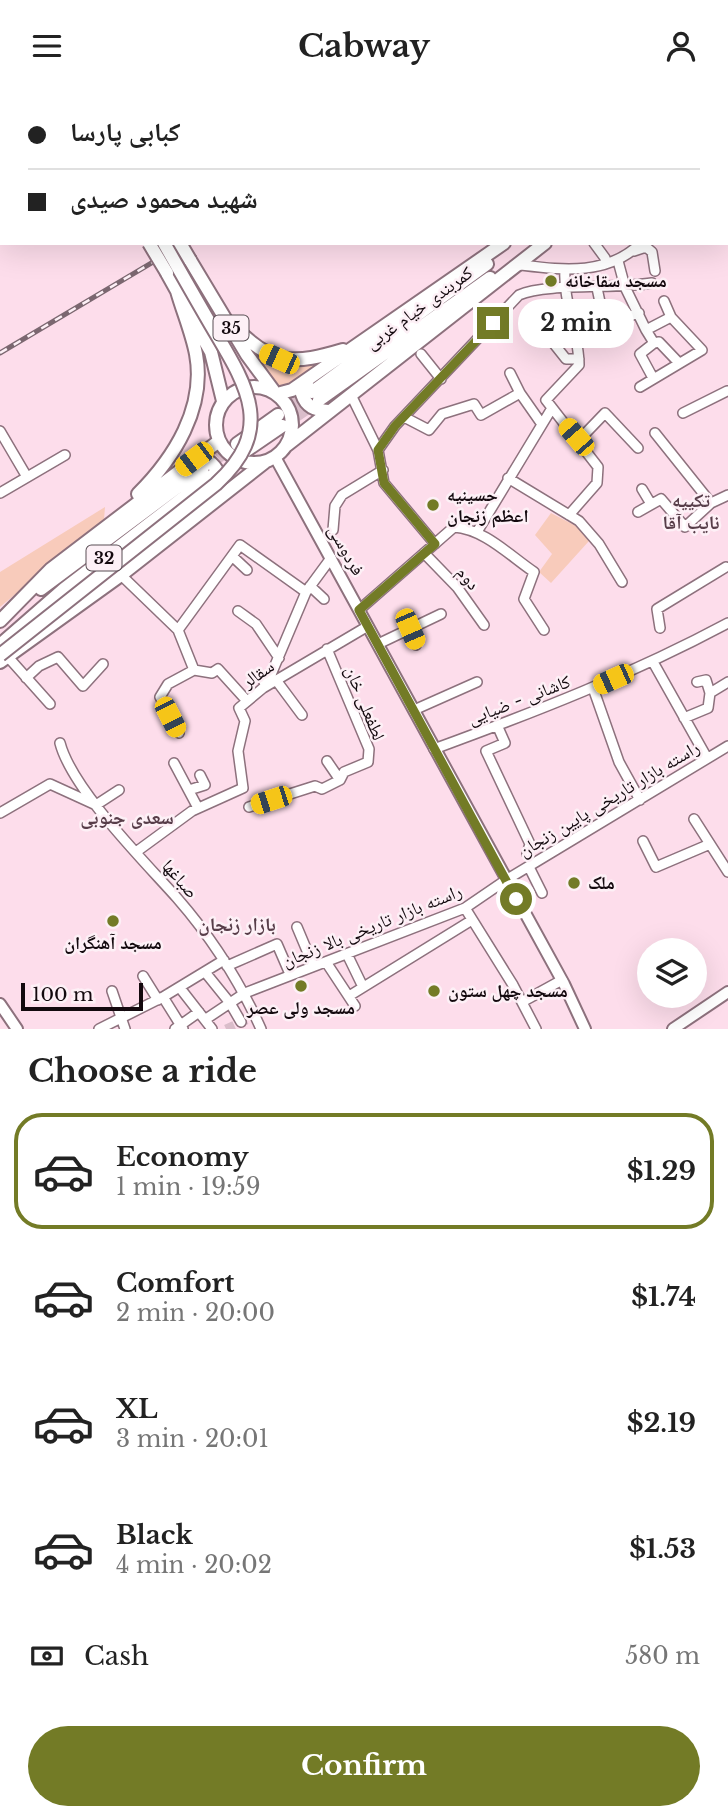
<!DOCTYPE html>
<html lang="en">
<head>
<meta charset="utf-8">
<style>
	:root { --surface:#fff; --page:#f2f2f2; --text:#222; --muted:#767676; --line:#e0e0e0; --accent:#737b26 }
	body { margin:0; font-family:"Libre Baskerville","Noto Naskh Arabic",serif; background:var(--page); color:var(--text); height:100vh; display:flex; flex-direction:column; font-size:26px; white-space:nowrap }
	* { box-sizing:border-box; margin:0 }
	p { font-size:23px; color:var(--muted) }
	.icon { flex:none; width:38px; height:38px; fill:none; stroke:currentColor; stroke-width:2; stroke-linecap:round; stroke-linejoin:round }
	.map { position:relative; height:938px; overflow:hidden }
	.drawer { display:flex; flex-direction:column; background:var(--surface); flex:1 }
	.drawer>* { flex:none }
	.hud { position:absolute; left:0px; top:0px; width:728px; height:154px; box-shadow:0 7px 28px #0002; display:grid; align-content:center; height:154px; padding:0 28px; background:var(--surface) }
	.tools { position:absolute; left:637px; top:847px; display:grid; gap:14px }
	.tools a { display:grid; place-items:center; width:70px; height:70px; border-radius:50%; background:var(--surface); box-shadow:0 7px 28px #0002; font-size:35px }
	.scale { position:absolute; left:21px; bottom:18px; width:122px; box-sizing:border-box; padding-left:7px; border:4px solid #13090e; border-top:0; font-size:19px; line-height:24px; white-space:nowrap; color:#13090e; -webkit-text-stroke:5px #fdf0f6; paint-order:stroke }
	.end { position:absolute; width:32px; height:32px; margin:-16px; border:9px solid #737b26; background:#fff; box-shadow:0 0 0 4px #fff }
	.from { border-radius:50% }
	.bubble { position:absolute; height:49px; border-radius:24px; background:var(--surface); box-shadow:0 7px 28px #0002; font-size:23px; font-weight:700; line-height:49px; text-align:center }
	.car { position:absolute; width:21px; height:42px; margin:-21px -10px; border-radius:9px; box-shadow:0 0 5px 2px #0007; background:linear-gradient(#f5c518 24%,#345 0 40%,#f5c518 0 76%,#345 0 86%,#f5c518 0) }
	.hud b { display:flex; align-items:center; gap:24px; height:66px; font-size:26px }
	.hud b+b { border-top:2px solid var(--line) }
	.hud i { width:18px; height:18px; background:var(--text) }
	ul { padding:0; list-style:none }
	li { display:flex; align-items:center; gap:21px; height:116px; margin:0 14px 10px; padding:0 14px; border:4px solid transparent; border-radius:28px }
	li div { flex:1 }
	li b { display:block; font-size:26px }
	li em { font-style:normal; font-weight:700 }
	li.on { border-color:var(--accent) }
	li>.icon { width:63px; height:63px; stroke-width:1.5 }
	h2 { padding:0 28px; font-size:32px; line-height:84px }
	.pay { display:flex; align-items:center; gap:18px; height:77px; padding:0 28px; font-size:26px }
	.pay p { margin-inline-start:auto }
	.primary-button { display:flex; gap:14px; margin-top:auto; padding:14px 28px }
	.primary-button a { flex:1; height:80px; border-radius:42px; background:var(--accent); color:#fff; font-size:28px; font-weight:700; line-height:80px; text-align:center }
	header { display:flex; justify-content:space-between; align-items:center; height:91px; padding:0 28px; background:var(--surface); font-size:32px; font-weight:700 }
	.map>svg:first-child { display:block }
	.green { fill:#f8cbbb }
	.lines { fill:none; stroke-linecap:round; stroke-linejoin:round }
	.minor-tunnel { stroke:#dabdca; stroke-width:9; stroke-dasharray:9 4.5; stroke-linecap:butt }
	.highway-tunnel { stroke:#dabdca; stroke-width:12; stroke-dasharray:12 6; stroke-linecap:butt }
	.minor-casing { stroke:#8d717d; stroke-width:12 }
	.major-casing { stroke:#8d717d; stroke-width:14 }
	.highway-casing { stroke:#8d717d; stroke-width:16 }
	.minor { stroke:#fff; stroke-width:9 }
	.major { stroke:#fff; stroke-width:10 }
	.highway { stroke:#fff; stroke-width:12 }
	.rail-casing { stroke:#7b6770; stroke-width:5 }
	.rail { stroke:#fdf0f6; stroke-width:2.5; stroke-dasharray:8; stroke-linecap:butt }
	.highway-bridge-casing { stroke:#8d717d; stroke-width:16; stroke-linecap:butt }
	.highway-bridge { stroke:#fff; stroke-width:12 }
	.route { stroke:#737b26; stroke-width:9 }
	.poi-dot { fill:#737b26; stroke:#fdf0f6; stroke-width:2.5 }
	.labels { text-anchor:middle; dominant-baseline:central; stroke-width:5; stroke-linejoin:round; paint-order:stroke }
	.shield { fill:#fdf0f6; stroke:#594e54; stroke-width:2 }
	.shield-label { font-size:16px; font-weight:bold; fill:#13090e }
	.poi-label { font-size:18px; font-weight:bold; fill:#13090e; stroke:#fdf0f6; text-anchor:start }
	.street-label { font-size:18px; fill:#13090e; stroke:#fdf0f6 }
	.neighbourhood-label { font-size:19px; font-weight:bold; fill:#573d49; stroke:#fdf0f6 }
</style>
</head>
<body>
<header><svg class="icon" aria-label="menu" viewBox="0 0 24 24"><path d="M4 6h16M4 12h16M4 18h16"/></svg>Cabway<svg class="icon" aria-label="person" viewBox="0 0 24 24"><circle cx="12" cy="8" r="4"/><path d="M4 21q1-7 8-7t8 7"/></svg></header>
<div class="map">
<svg width="728" height="938" viewBox="0 0 728 938">
	<rect width="100%" height="100%" fill="#fdddeb"/>
	<path class="green" d="M244 254 256 261 334 265 291 295 277 298Z
		M105 416 104 429 0 516V481Z
		M551 422 576 435 589 450 551 492 539 481 552 463 535 444Z"/>
	<g class="lines">
		<path class="minor-tunnel" d="M226 938 255 925"/>
		<path class="highway-tunnel" d="M278 324 312 301
			M282 335 319 309
			M203 377 237 353"/>
		<g class="minor-casing">
			<path id="minor" d="M726 71 728 70
				M726 134H728
				M594 152 605 167
				M634 160 646 156 652 161 655 180
				M618 170 625 196 646 239 671 226 702 259 640 296
				M520 174C563 179 607 185 641 152
				M565 179C563 212 579 241 579 274L546 309 598 376 597 392 569 424
				M597 197 604 230 598 235
				M664 210 671 226
				M620 228 639 222
				M535 229 566 268H579
				M646 239 654 252 659 251 679 272
				M421 263 441 288
				M510 282 520 302
				M653 287 640 263 654 252
				M351 304 378 359 384 392 435 453
				M683 322 727 300
				M404 326 429 339 442 323 474 313 481 324 520 302 541 332
				M0 340 27 386
				M655 342 711 412
				M580 348 605 322 638 357
				M378 359 395 335 519 204C546 192 617 198 652 192
				M508 387 579 430 599 453 622 491
				M642 398 651 413
				M0 402 65 364
				M638 421 661 408 685 436 711 412 728 404
				M333 439 335 415 342 404 383 379
				M477 441 552 317
				M424 462 457 496 484 534
				M232 465 247 479
				M121 484 178 539 194 579 212 582 218 578 247 610
				M310 495 324 508
				M359 519 454 436C484 438 509 464 534 481L524 508 544 539
				M238 520 256 533 279 567
				M660 537 657 518 726 476
				M409 538 416 554
				M178 539 240 454 306 501
				M378 553 441 523
				M8 566 50 613
				M653 571 707 667
				M26 587 39 575 58 566 83 595 103 573
				M276 589 302 624
				M264 591 270 586 306 501 331 467
				M697 591 706 589 710 602
				M593 597 619 671 640 709
				M414 619 477 591
				M684 627 708 617 710 602 728 591
				M497 634 505 652 486 660 530 753 527 763
				M179 642 160 606 168 593 194 579
				M60 652C72 698 144 770 177 807 211 846 240 891 261 938
				M434 658C535 621 633 583 728 532
				M327 670 340 689
				M174 672 198 717
				M189 699 205 694 200 684
				M249 716 315 695 322 698 340 689 344 681 368 671 369 658 327 558
				M0 722 50 693 96 714 119 699
				M694 728 728 781
				M643 750 656 776 710 753
				M136 761 192 720 243 697 238 660 245 630 239 617 263 597 368 535
				M529 776 542 802
				M465 817 513 894 536 938
				M297 836 313 874
				M347 863 363 896
				M326 871 355 915
				M227 875 277 853 290 883
				M205 881 230 912 241 931
				M143 885 158 909
				M180 897 212 938
				M112 900 125 938
				M349 905 472 829
				M163 906 183 938
				M522 911 562 889
				M206 928 245 902 465 817 506 789 728 655
				M99 938 163 906 224 869
				M175 938 199 921"/>
		</g>
		<g class="major-casing">
			<path id="major" d="M275 366 564 893 585 938
				M0 913 17 938
				M673 938 728 901"/>
		</g>
		<g class="highway-casing">
			<path id="highway" d="M81 0 82 2
				M94 0 95 2
				M715 2 718 0
				M726 13 728 11
				M190 169 247 264 273 299
				M167 182 211 261 223 310
				M237 238C272 275 296 273 343 259
				M308 289 302 303C306 316 315 319 328 320
				M216 334a38 38 0 1 1 76 0a38 38 0 1 1-76 0Z
				M312 301 487 173
				M277 303 292 299 504 152
				M319 309 490 187
				M237 353 278 324
				M287 354 545 152
				M244 361 282 335
				M194 368C210 366 217 376 221 389
				M138 403C174 367 206 317 196 263 192 242 183 221 177 200
				M41 498 203 377
				M0 530 51 478 219 350
				M0 554 64 498 213 384
				M0 571 121 484 265 371"/>
		</g>
		<use href="#minor" class="minor"/>
		<use href="#major" class="major"/>
		<use href="#highway" class="highway"/>
		<g class="rail-casing">
			<path id="rail" d="M439 2 442 0
				M0 262 185 152"/>
		</g>
		<use href="#rail" class="rail"/>
		<g class="highway-bridge-casing">
			<path id="highway-bridge" d="M149 152 167 182
				M180 152 190 169
				M0 564 216 393C274 340 249 298 215 241 198 212 181 182 164 152"/>
		</g>
		<use href="#highway-bridge" class="highway-bridge"/>
	</g>
	<g class="lines">
		<path class="route" d="M493 232 395 335 378 359 384 392 435 453 359 519 516 808"/>
	</g>
	<g class="poi-dot">
		<circle cx="551" cy="190" r="7"/>
		<circle cx="433" cy="414" r="7"/>
		<circle cx="574" cy="792" r="7"/>
		<circle cx="113" cy="830" r="7"/>
		<circle cx="301" cy="895" r="7"/>
		<circle cx="434" cy="900" r="7"/>
	</g>
	<g class="labels">
		<g class="shield">
			<rect x="213.5" y="224.5" width="35" height="25" rx="5"/>
			<rect x="86.5" y="454.5" width="35" height="25" rx="5"/>
		</g>
		<g class="shield-label">
			<text x="231" y="237">35</text>
			<text x="104" y="467">32</text>
		</g>
		<g class="poi-label">
			<text x="565" y="190">مسجد سقاخانه</text>
			<text x="447" y="404">حسینیه<tspan x="447" dy="21">اعظم زنجان</tspan></text>
			<text x="588" y="792">ملک</text>
			<text x="113" y="852" text-anchor="middle">مسجد آهنگران</text>
			<text x="448" y="900">مسجد چهل ستون</text>
			<text x="301" y="917" text-anchor="middle">مسجد ولی عصر</text>
		</g>
		<g class="street-label">
			<text transform="translate(419 217) rotate(-36)">کمربندی خیام غربی</text>
			<text transform="translate(346 459) rotate(61)">فردوسی</text>
			<text transform="translate(468 487) rotate(50)">دوم</text>
			<text transform="translate(258 583) rotate(-35)">سقالر</text>
			<text transform="translate(519 609) rotate(-21)">کاشانی - ضیایی</text>
			<text transform="translate(365 612) rotate(68)">لطفعلی خان</text>
			<text transform="translate(609 708) rotate(-31)">راسته بازار تاریخی پایین زنجان</text>
			<text transform="translate(180 788) rotate(49)">صباغها</text>
			<text transform="translate(372 835) rotate(-22)">راسته بازار تاریخی بالا زنجان</text>
		</g>
		<g class="neighbourhood-label">
			<text x="691" y="409">تکییه<tspan x="691" dy="22">نایب آقا</tspan></text>
			<text x="127" y="726">سعدی جنوبی</text>
			<text x="237" y="833">بازار زنجان</text>
		</g>
	</g>
</svg>
<div class="tools">
<a><svg class="icon" aria-label="layers" viewBox="0 0 24 24"><path d="M12 4l9 5-9 5-9-5zM3 14l9 5 9-5"/></svg></a>
</div>
<div class="scale">100 m</div>
<i class="end from" style="left:516px;top:808px"></i>
<i class="end" style="left:493px;top:232px"></i>
<div class="bubble" style="left:518px;top:208px;width:116px">2 min</div>
<i class="car" style="left:279px;top:268px;rotate:294deg"></i>
<i class="car" style="left:576px;top:346px;rotate:319deg"></i>
<i class="car" style="left:194px;top:368px;rotate:233deg"></i>
<i class="car" style="left:410px;top:538px;rotate:157deg"></i>
<i class="car" style="left:613px;top:588px;rotate:246deg"></i>
<i class="car" style="left:170px;top:626px;rotate:153deg"></i>
<i class="car" style="left:271px;top:709px;rotate:252deg"></i>
<div class="hud">
<b><i class="from"></i>کبابی پارسا</b>
<b><i></i>شهید محمود صیدی</b>
</div>
</div>
<section class="drawer">
<h2>Choose a ride</h2>
<ul>
<li class="on"><svg class="icon" aria-label="car" viewBox="0 0 24 24"><path d="M5 17H2v-5l4-1 3-4h7l3 4 3 1v5h-3M9 17h6M6 11h13"/><circle cx="7" cy="17" r="2"/><circle cx="17" cy="17" r="2"/></svg><div><b>Economy</b><p>1 min · 19:59</p></div><em>$1.29</em></li>
<li><svg class="icon" aria-label="car" viewBox="0 0 24 24"><path d="M5 17H2v-5l4-1 3-4h7l3 4 3 1v5h-3M9 17h6M6 11h13"/><circle cx="7" cy="17" r="2"/><circle cx="17" cy="17" r="2"/></svg><div><b>Comfort</b><p>2 min · 20:00</p></div><em>$1.74</em></li>
<li><svg class="icon" aria-label="car" viewBox="0 0 24 24"><path d="M5 17H2v-5l4-1 3-4h7l3 4 3 1v5h-3M9 17h6M6 11h13"/><circle cx="7" cy="17" r="2"/><circle cx="17" cy="17" r="2"/></svg><div><b>XL</b><p>3 min · 20:01</p></div><em>$2.19</em></li>
<li><svg class="icon" aria-label="car" viewBox="0 0 24 24"><path d="M5 17H2v-5l4-1 3-4h7l3 4 3 1v5h-3M9 17h6M6 11h13"/><circle cx="7" cy="17" r="2"/><circle cx="17" cy="17" r="2"/></svg><div><b>Black</b><p>4 min · 20:02</p></div><em>$1.53</em></li>
</ul>
<div class="pay"><svg class="icon" aria-label="cash" viewBox="0 0 24 24"><path d="M3 7h18v10H3z"/><circle cx="12" cy="12" r="2"/></svg>Cash<p>580 m</p></div>
<div class="primary-button"><a>Confirm</a></div>
</section>
</body>
</html>
